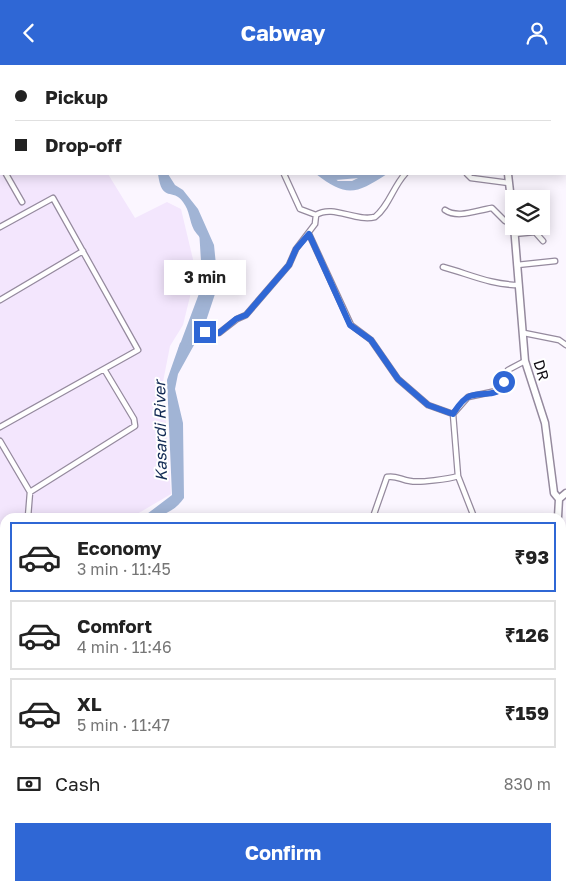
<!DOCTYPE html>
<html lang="en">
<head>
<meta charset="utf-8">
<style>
	:root { --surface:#fff; --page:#f2f2f2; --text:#222; --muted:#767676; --line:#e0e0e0; --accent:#2f67d5 }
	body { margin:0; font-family:"Golos Text",sans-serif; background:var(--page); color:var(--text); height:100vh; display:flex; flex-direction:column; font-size:19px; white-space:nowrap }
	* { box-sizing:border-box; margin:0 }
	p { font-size:16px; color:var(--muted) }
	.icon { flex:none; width:28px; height:28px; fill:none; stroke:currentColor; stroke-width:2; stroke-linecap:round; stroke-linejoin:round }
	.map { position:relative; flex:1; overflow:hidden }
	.side { position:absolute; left:0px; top:448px; width:566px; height:378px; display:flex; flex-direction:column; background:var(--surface); border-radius:15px 15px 0 0; box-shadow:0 2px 12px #0003 }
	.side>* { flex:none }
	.top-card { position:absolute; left:0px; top:0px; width:566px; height:110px; box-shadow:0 2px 12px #0003; display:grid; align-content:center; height:110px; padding:0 15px; background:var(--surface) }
	.buttons { position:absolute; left:505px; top:125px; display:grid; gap:10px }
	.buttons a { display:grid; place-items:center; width:45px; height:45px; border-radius:0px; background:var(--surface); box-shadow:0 2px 12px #0003; font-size:25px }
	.end { position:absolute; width:22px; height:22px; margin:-11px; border:6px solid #2f67d5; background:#fff; box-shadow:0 0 0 2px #fff }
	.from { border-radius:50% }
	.bubble { position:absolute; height:35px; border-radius:0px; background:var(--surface); box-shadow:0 2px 12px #0003; font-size:16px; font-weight:700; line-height:35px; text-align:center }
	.top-card b { display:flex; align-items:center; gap:18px; height:48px; font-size:19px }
	.top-card b+b { border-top:1px solid var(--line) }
	.top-card i { width:12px; height:12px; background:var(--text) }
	ul { padding:9px 0 0; list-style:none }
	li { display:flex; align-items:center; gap:15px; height:70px; margin:0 10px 8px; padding:0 5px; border:2px solid var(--line); border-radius:0px }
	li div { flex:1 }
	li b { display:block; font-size:19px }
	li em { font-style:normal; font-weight:700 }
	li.active { border-color:var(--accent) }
	li>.icon { width:45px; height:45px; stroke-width:1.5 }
	.pay { display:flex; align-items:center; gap:12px; height:55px; padding:0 15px; font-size:19px }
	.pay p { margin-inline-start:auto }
	.button { display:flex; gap:10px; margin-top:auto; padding:10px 15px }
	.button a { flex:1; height:58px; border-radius:0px; background:var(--accent); color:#fff; font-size:20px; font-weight:700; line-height:58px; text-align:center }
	header { display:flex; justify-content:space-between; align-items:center; height:65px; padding:0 15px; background:var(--accent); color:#fff; font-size:22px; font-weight:700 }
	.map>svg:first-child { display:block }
	.built { fill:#f3e6fd }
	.water { fill:#a1b4d5 }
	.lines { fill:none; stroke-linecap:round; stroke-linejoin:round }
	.river { stroke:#a1b4d5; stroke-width:7 }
	.street-casing { stroke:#958a9e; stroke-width:7 }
	.secondary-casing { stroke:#958a9e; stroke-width:9 }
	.street { stroke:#fff; stroke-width:4.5 }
	.secondary { stroke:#fff; stroke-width:6 }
	.route { stroke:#2f67d5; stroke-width:6 }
	.labels { text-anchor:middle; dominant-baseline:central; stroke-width:4; stroke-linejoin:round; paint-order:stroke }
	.street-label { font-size:15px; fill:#100c13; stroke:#fff }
	.water-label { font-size:16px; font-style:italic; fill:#122a54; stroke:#fff }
</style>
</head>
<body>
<header><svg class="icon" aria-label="back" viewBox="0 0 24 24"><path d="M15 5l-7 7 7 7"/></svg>Cabway<svg class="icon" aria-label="person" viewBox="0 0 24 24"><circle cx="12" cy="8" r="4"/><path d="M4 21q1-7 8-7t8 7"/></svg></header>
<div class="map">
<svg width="566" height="825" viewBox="0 0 566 825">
	<rect width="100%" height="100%" fill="#fbf6ff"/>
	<path class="built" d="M0 0H402L1 1V109H108L135 153 167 137 181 144 196 207 183 260 170 281 163 317 171 429 132 452H5V474L0 469Z"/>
	<path class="water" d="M158 109H168L175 120 183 125 198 144 214 180 218 220 204 262 178 309 175 324 183 358 184 433C173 448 161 452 143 452L172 430 167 315 180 278C194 271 195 255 199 242 202 233 210 227 210 218 211 211 205 206 204 200 203 193 204 187 203 181 202 173 198 171 194 165 189 155 190 146 183 137 173 122 162 139 158 109Z
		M316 109H328L338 116H352L366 109H387C356 129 347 133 316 109Z"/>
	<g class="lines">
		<path class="river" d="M325 109 329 112 365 109
			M182 284 206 220 203 172"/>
		<g class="street-casing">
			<path id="street" d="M275 0 276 1
				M369 1V0
				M0 98 1 100
				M6 109 22 137
				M284 109 300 144 316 150
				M467 109 471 113 509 118
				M445 145C458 154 477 145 492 143L505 156 513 158
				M0 162 53 133 138 285 0 362
				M309 169 351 260 371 275 398 314 428 340 453 349
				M514 169 535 167 543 176
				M517 200 555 196
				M443 202C469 209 491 220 519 220
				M0 235 83 186
				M205 267 219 268 237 254 246 250 289 200 296 184 315 159 316 150C333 139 355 157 375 152 389 141 393 122 405 109
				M524 268 559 275 566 280
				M0 376 30 427 28 452
				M30 427 135 361 134 354 104 304
				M373 452 387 412C396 410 401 415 410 416 419 418 449 414 458 411
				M474 452 458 411 453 349 468 332 501 325 508 305 525 296
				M0 508 5 509
				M0 661 5 657
				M561 785 566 786
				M0 812H5
				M81 820 83 825
				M162 820 176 825
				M196 820 197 825
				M421 820 428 825
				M33 825V820
				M139 825 141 820
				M259 825 267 820
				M513 825V820"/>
		</g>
		<g class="secondary-casing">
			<path id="secondary" d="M489 1V0
				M508 109 514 161
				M514 161 525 296 545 358 554 428 559 434 558 452
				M559 434 566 428
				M561 730 566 747
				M562 825 566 802"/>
		</g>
		<use href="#street" class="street"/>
		<use href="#secondary" class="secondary"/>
	</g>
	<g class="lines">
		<path class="route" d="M205 267 219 268 236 254 246 250 289 200 296 184 309 169 350 260 371 275 398 314 428 340 453 349C457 343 462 334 470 331 483 326 499 334 504 317"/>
	</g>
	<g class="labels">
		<g class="street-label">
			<text transform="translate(542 305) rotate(73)">DR</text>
		</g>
		<g class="water-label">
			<text transform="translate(160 366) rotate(-91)">Kasardi River</text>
		</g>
	</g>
</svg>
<div class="buttons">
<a><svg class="icon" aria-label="layers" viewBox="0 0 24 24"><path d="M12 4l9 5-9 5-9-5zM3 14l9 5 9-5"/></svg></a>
</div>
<i class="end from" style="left:504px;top:317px"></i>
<i class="end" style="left:205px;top:267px"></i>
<div class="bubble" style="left:164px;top:195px;width:82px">3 min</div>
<div class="top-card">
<b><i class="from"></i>Pickup</b>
<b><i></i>Drop-off</b>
</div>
<section class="side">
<ul>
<li class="active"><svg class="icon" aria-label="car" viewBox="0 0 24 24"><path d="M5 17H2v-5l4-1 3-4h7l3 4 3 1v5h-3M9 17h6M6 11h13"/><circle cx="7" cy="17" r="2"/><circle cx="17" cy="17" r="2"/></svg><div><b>Economy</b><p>3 min · 11:45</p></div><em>₹93</em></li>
<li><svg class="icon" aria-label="car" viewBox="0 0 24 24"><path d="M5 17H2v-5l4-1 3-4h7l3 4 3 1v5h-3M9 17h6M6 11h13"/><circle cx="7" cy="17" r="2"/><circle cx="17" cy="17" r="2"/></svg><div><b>Comfort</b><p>4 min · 11:46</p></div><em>₹126</em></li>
<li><svg class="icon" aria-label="car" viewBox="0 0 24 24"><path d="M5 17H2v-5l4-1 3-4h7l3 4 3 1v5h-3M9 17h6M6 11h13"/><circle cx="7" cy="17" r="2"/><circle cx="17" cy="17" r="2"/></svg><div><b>XL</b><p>5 min · 11:47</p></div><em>₹159</em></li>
</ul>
<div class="pay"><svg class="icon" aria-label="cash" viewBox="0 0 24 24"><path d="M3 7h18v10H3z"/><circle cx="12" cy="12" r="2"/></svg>Cash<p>830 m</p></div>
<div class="button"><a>Confirm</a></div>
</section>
</div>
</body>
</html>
